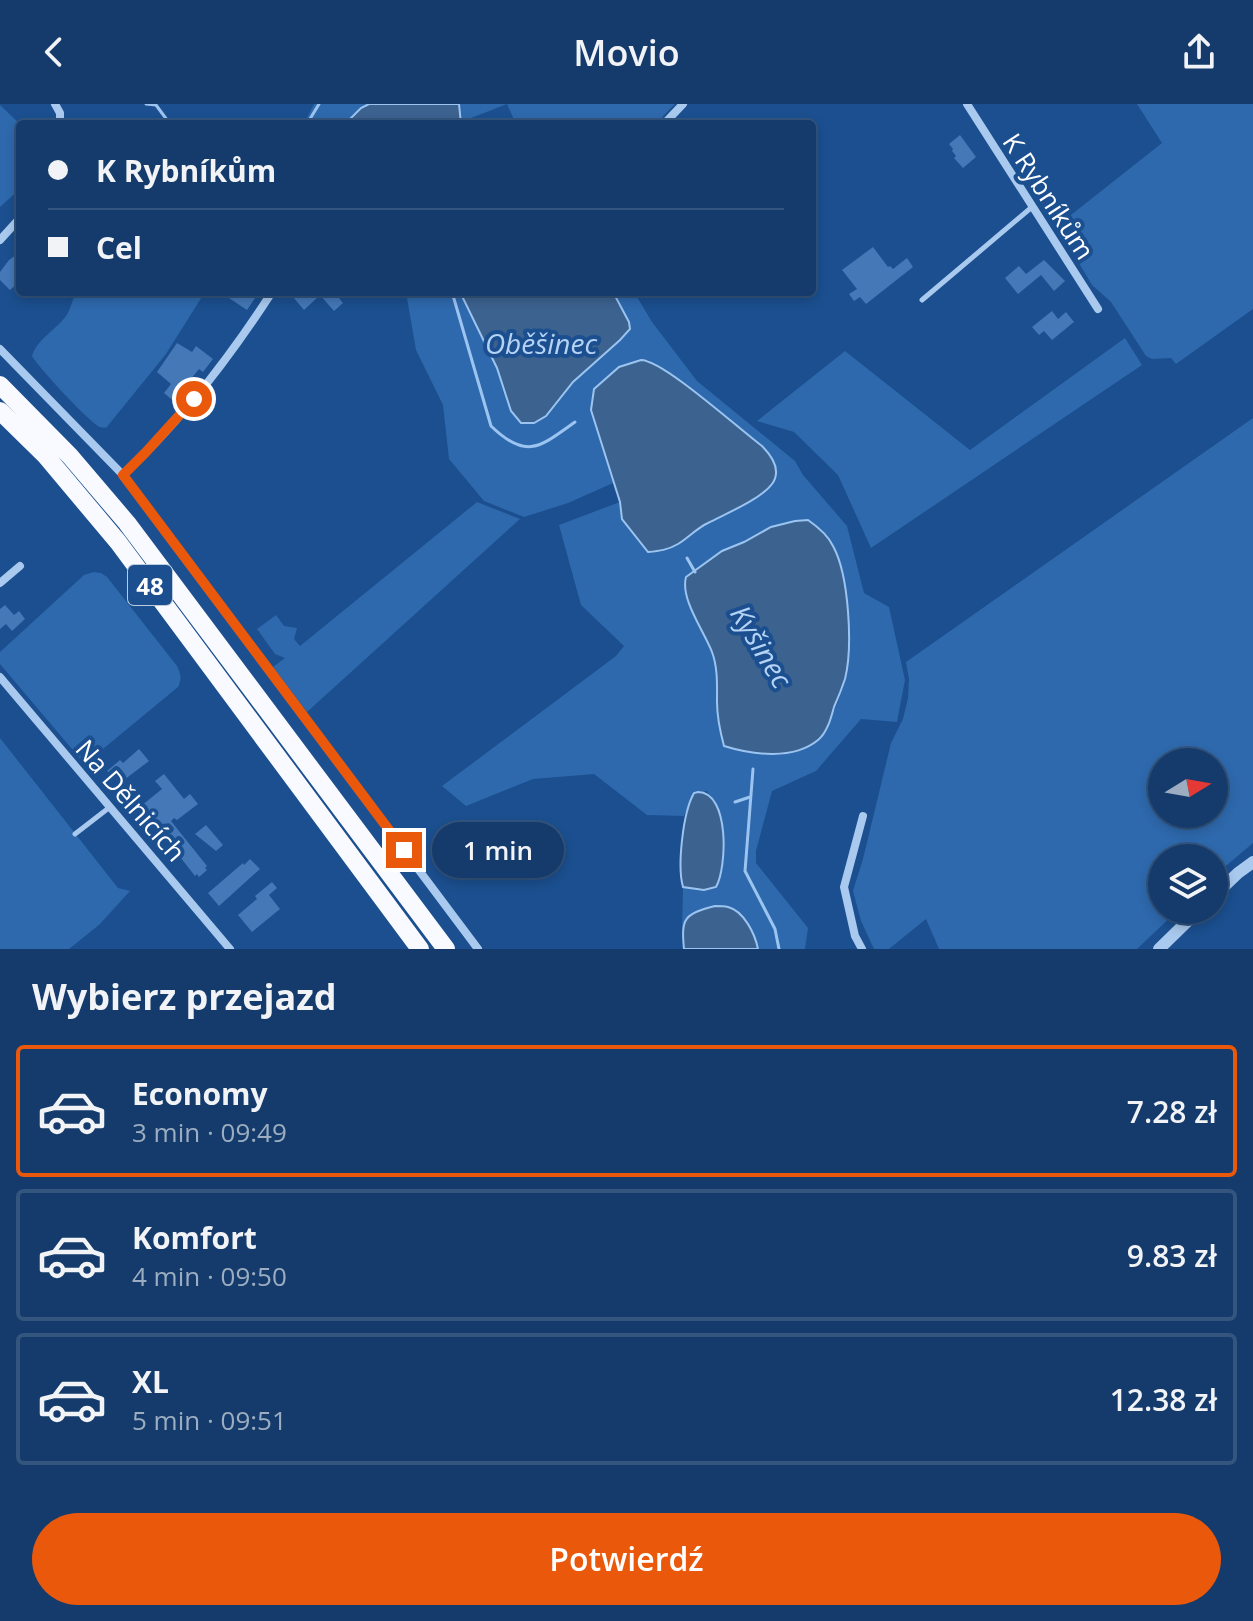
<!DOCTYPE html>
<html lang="pl">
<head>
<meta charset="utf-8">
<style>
	:root { --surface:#143b6b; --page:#1d4271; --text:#f1f3f6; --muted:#9dadc1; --line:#33557e; --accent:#ea580c }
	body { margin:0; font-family:"Open Sans",sans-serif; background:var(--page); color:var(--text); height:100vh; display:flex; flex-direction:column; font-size:30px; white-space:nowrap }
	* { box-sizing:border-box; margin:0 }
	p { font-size:26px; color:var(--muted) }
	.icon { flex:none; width:44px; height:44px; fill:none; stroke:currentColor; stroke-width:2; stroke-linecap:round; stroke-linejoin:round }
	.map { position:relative; height:845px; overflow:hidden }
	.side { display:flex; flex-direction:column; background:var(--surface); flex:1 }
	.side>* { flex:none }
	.top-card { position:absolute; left:16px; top:16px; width:800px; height:176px; border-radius:8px; box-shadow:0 4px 12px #0003,0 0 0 2px var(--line); display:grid; align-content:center; height:176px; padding:0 32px; background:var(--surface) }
	.needle { width:52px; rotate:79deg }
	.tools { position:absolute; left:1148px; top:644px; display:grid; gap:16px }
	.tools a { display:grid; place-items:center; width:80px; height:80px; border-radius:50%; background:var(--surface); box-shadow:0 4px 12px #0003,0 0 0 2px var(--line); font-size:40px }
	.end { position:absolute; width:36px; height:36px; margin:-18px; border:10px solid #ea580c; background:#fff; box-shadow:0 0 0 4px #fff }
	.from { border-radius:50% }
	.bubble { position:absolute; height:56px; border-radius:28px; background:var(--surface); box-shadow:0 4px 12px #0003,0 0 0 2px var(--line); font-size:26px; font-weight:600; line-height:56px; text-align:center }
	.top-card b { display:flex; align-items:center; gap:28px; height:76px; font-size:30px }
	.top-card b+b { border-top:2px solid var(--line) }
	.top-card i { width:20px; height:20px; background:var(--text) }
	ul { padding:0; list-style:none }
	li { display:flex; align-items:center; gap:24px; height:132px; margin:0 16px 12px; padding:0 16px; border:4px solid var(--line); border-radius:8px }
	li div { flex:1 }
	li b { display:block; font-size:30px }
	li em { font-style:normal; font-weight:600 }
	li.current { border-color:var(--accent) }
	li>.icon { width:72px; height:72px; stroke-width:1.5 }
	h2 { padding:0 32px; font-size:36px; line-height:96px }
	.primary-button { display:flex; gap:16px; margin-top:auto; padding:16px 32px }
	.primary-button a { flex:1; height:92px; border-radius:48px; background:var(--accent); color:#fff; font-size:32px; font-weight:600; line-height:92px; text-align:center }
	header { display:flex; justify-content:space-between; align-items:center; height:104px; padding:0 32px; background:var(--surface); font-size:36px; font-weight:600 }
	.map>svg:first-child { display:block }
	.green { fill:#2e69ad; fill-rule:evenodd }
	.water { fill:#3c6290; stroke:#9cc4f0; stroke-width:2 }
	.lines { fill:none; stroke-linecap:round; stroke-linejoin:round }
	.stream { stroke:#9cc4f0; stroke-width:3 }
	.building { fill:#4478b7 }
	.service { stroke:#a9c9ee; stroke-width:5 }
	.minor { stroke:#a9c9ee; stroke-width:8 }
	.tertiary { stroke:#a9c9ee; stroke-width:12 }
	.trunk { stroke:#f8faff; stroke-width:18 }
	.route { stroke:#ea580c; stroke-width:10 }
	.labels { text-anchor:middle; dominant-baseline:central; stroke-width:8; stroke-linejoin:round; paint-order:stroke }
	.shield { fill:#1b4f8f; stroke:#bbcadd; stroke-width:2 }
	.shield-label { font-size:24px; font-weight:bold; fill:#fff }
	.street-label { font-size:26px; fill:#fff; stroke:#1b4f8f }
	.water-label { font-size:28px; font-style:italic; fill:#b5d3f5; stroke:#1b4f8f }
</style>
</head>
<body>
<header><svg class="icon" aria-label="back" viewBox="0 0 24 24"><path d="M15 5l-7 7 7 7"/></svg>Movio<svg class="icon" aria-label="share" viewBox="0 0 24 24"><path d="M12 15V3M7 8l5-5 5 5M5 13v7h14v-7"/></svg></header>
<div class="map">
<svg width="1253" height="845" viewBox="0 0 1253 845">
	<rect width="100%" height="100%" fill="#1b4f8f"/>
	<path class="green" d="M314 0H369L361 4 345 20H304Z
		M459 0H675L662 13 674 20H516L507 0 461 18Z
		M1137 0H1253V205L1176 260 1171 254 1152 255 1146 252 1111 198 1092 181 1057 122 1162 39Z
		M0 1 20 20V85L0 103Z
		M77 188H205L166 250 106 324C104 323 102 324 100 323 90 319 38 263 32 252 37 235 56 226 66 212 71 205 72 195 77 188Z
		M406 188H460L497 264 511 307 546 312 573 278 620 236 618 195 613 188H634L652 218 697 277 795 357 803 371 847 422 864 489 889 503 905 576 897 618 861 615 816 667 772 687 756 747V759L808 824 805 845H758L756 836 687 813 682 825 683 783 704 786 716 783C721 774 721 767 722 757 725 728 723 713 707 687 691 689 690 699 684 712L647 711 594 670 533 675 466 702 442 682 616 552 624 542 581 501 559 421 620 398 622 415 691 430 707 419 725 411 769 348 677 274 648 256 603 278 594 285 591 307 613 379 568 399 524 413 484 397 449 355 443 301 416 246ZM807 416C852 444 853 524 846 570 842 592 831 614 821 634L738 646 724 641C716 612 720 583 714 554 710 534 695 510 686 491L722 447 795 417Z
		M1125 234 1142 261 871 444 838 371 794 328 757 317 845 247 970 346Z
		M1253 314V739L1214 772V754H1162V806H1178L1137 845H939L926 815 889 845H874L861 817 853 787 863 755 891 639 903 615 908 594 909 575 906 558ZM1162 658H1214V710H1162Z
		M477 398 520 415 307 608 273 563 285 554 275 550 257 525 276 511 284 522 297 524 294 535 300 542Z
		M94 468 101 469 107 473 177 562C181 570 182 575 178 583L86 659 83 658 0 560V548L84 471Z
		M0 634 118 784 130 787 100 820 69 845H0Z"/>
	<path class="water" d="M369 0H459L461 20H345L361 4Z
		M460 188H613L629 218 630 225 620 236 573 278 546 312 534 319H521L511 307 497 264Z
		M641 256C663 256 739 325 762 342 772 352 782 366 772 380 761 395 725 410 708 419 697 424 688 434 678 440 668 446 659 447 648 448L622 415 620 398 591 306 594 285 619 263Z
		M808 416C818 423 828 431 833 442 849 471 853 543 845 575 842 584 838 594 834 603 831 614 827 629 818 636 794 656 753 651 724 642 720 627 717 613 717 598 717 582 718 564 712 548 704 527 680 495 686 473L722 447 744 438 771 423 795 417Z
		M698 688C730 688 727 764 716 783L704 786 683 783C677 762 683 708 694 689Z
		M715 802C719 802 724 802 728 803 744 807 755 830 758 845H684C681 814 684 810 715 802Z"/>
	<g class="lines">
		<path class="stream" d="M146 0 156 1 170 20
			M307 20 319 0
			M452 188 491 322C527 357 541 342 575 318
			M687 454 695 468
			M753 665 745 767 775 825 779 845
			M735 698 750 693"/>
	</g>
	<path class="building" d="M960 31 976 53 963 64 954 54 956 52 952 47 953 45 949 40Z
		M873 143 888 163 890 162 893 165 907 154 913 163 866 200 860 193 854 197 849 190 857 185 842 166Z
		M20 148V177L10 186 0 176V168L9 156Z
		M1044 156 1065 177 1054 187 1041 171 1018 190 1005 174 1019 162 1026 170Z
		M220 188H252L257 191 247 206Z
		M299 188H334L343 199 334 207 320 191 304 206 293 193Z
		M1052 207 1058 215 1066 208 1074 218 1052 236 1044 227 1039 231 1032 223Z
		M177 239 192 248 196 242 213 255 203 268 199 265 186 281 190 284 182 294V298L176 299 164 289 171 280 157 268Z
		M5 501 14 511 19 507 25 515 12 527 6 520 0 525V505Z
		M139 645 149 657 120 679 107 667 120 656 123 659Z
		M164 670 184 695 190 690 198 700 177 716 174 714 171 717 207 762 205 764 207 766 199 773 197 770 195 772 184 758 165 735 168 733 141 702 162 685 155 677Z
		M206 721 223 741 216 747 195 730Z
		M250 755 260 765 219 802 208 789 243 759 244 761Z
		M272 778 277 784 269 791 280 805 252 828 238 811 257 795 255 792Z"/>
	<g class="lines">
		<path class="service" d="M922 196 1032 103
			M75 730 110 703"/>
		<path class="minor" d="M55 0 60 9V20
			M967 0 1098 205
			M664 20 683 0
			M0 136 20 114
			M0 245 123 371 478 845
			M123 371C180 318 230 253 272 188
			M0 479 20 462
			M0 573 230 845
			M862 845 855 832 844 783 863 712"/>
		<path class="tertiary" d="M1214 792 1238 769 1253 758
			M1159 845 1199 806"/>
		<path class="trunk" d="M0 281 70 352 127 419 446 845
			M0 307 45 351 118 438 420 845"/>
	</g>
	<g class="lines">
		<path class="route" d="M194 295 146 348 123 371 404 746"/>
	</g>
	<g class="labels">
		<rect class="shield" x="128" y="461" width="44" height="40" rx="6"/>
		<g class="shield-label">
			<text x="150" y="481">48</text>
		</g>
		<g class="street-label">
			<text transform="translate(1049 92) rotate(57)">K Rybníkům</text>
			<text transform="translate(131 696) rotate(49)">Na Dělnicích</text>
		</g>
		<g class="water-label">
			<text x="541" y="239">Oběšinec</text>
			<text transform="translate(762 542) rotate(59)">Kyšinec</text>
		</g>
	</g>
</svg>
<div class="tools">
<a><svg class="needle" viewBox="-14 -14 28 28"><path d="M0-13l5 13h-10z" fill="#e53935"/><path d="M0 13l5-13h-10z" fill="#9dadc1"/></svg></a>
<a><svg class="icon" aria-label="layers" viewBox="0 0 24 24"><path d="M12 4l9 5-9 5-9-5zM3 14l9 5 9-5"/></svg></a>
</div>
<i class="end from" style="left:194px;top:295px"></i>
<i class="end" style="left:404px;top:746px"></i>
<div class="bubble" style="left:432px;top:718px;width:132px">1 min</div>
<div class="top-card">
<b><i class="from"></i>K Rybníkům</b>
<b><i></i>Cel</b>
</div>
</div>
<section class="side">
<h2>Wybierz przejazd</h2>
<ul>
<li class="current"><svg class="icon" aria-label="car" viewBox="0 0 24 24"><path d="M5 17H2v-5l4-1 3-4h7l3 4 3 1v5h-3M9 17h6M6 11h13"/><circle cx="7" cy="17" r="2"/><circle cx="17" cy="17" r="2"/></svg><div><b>Economy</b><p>3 min · 09:49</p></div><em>7.28 zł</em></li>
<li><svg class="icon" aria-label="car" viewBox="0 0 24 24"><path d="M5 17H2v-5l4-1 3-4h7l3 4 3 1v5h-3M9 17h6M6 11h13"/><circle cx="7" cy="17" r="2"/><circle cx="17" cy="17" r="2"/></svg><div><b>Komfort</b><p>4 min · 09:50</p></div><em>9.83 zł</em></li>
<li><svg class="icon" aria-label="car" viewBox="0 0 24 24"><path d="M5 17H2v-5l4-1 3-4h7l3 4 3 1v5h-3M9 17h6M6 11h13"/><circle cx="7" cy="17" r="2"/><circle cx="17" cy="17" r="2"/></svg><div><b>XL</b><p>5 min · 09:51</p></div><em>12.38 zł</em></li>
</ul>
<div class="primary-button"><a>Potwierdź</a></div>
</section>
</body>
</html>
